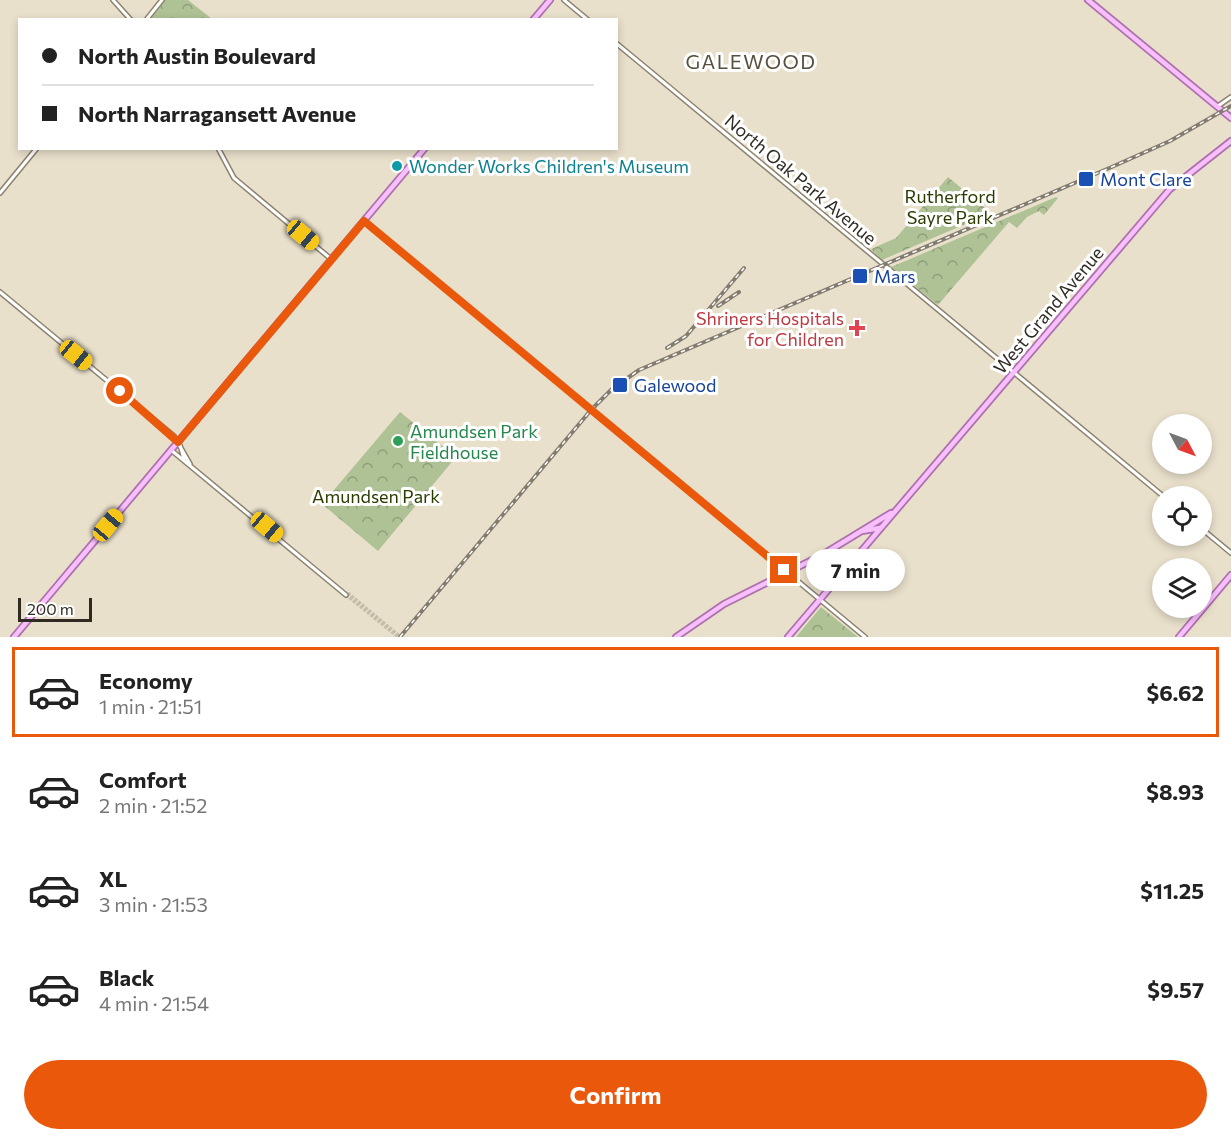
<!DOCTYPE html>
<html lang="en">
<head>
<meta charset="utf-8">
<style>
	:root { --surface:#fff; --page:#f2f2f2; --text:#222; --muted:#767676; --line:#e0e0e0; --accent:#ea580c }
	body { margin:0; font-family:Commissioner,sans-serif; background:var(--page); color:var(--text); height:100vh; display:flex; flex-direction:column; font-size:22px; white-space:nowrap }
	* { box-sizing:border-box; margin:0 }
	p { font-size:20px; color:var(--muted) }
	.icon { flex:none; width:33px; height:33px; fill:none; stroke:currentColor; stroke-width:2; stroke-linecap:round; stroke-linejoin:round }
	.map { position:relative; height:637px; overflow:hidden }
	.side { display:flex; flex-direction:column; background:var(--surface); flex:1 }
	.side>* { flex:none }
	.guide { position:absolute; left:18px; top:18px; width:600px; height:132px; border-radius:0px; box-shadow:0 3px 9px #0003; display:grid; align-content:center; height:132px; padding:0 24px; background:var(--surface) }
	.needle { width:39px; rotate:131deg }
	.buttons { position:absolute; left:1152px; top:414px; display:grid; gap:12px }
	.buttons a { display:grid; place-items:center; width:60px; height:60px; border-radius:50%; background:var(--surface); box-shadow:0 3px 9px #0003; font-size:30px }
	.scale { position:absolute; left:18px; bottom:15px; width:74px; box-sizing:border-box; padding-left:6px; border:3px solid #2f2b23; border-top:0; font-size:16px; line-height:21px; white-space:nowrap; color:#2f2b23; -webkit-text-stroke:4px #fff; paint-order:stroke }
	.end { position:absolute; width:27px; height:27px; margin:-14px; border:8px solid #ea580c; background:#fff; box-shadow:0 0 0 3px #fff }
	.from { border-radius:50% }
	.bubble { position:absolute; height:42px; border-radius:21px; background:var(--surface); box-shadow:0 3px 9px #0003; font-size:20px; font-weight:700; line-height:42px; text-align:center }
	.car { position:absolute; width:18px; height:36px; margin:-18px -9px; border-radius:8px; box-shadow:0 0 4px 2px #0007; background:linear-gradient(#f5c518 24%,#345 0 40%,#f5c518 0 76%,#345 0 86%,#f5c518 0) }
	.guide b { display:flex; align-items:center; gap:21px; height:57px; font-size:22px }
	.guide b+b { border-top:2px solid var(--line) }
	.guide i { width:15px; height:15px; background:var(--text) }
	ul { padding:10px 0 0; list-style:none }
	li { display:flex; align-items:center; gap:18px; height:90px; margin:0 12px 9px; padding:0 12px; border:3px solid transparent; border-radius:0px }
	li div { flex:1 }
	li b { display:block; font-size:22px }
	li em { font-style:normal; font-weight:700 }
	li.active { border-color:var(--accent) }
	li>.icon { width:54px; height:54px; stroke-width:1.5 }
	.button { display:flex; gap:12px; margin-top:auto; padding:12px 24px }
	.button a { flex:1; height:69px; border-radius:36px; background:var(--accent); color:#fff; font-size:24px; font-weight:700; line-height:69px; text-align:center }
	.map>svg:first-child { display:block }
	.park { fill:url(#park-crowns) }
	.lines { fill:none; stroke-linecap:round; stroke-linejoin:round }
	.minor-tunnel { stroke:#c4bca9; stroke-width:3; stroke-dasharray:3 1.5; stroke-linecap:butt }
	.minor-casing { stroke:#8b826f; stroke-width:6 }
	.major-casing { stroke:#ae6faf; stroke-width:8 }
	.minor { stroke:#fff; stroke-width:3 }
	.major { stroke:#f7bffc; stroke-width:4.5 }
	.rail-casing { stroke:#827b6e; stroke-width:4 }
	.rail { stroke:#fff; stroke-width:1.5; stroke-dasharray:4.5; stroke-linecap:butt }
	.route { stroke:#ea580c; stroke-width:8 }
	.culture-dot { fill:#0f9aa8; stroke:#fff; stroke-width:2 }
	.transit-dot { fill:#1a4fb4; stroke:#fff; stroke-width:2 }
	.health-dot { fill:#e0444e; stroke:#fff; stroke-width:2 }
	.leisure-dot { fill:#2e9e5b; stroke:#fff; stroke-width:2 }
	.labels { text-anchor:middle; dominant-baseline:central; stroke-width:6; stroke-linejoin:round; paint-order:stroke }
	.culture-label { font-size:18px; fill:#0d838f; stroke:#fff; text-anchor:start }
	.street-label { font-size:18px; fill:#2f2b23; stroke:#fff }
	.transit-label { font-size:18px; fill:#164399; stroke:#fff; text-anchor:start }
	.park-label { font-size:18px; fill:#293c00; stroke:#fff }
	.health-label { font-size:18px; fill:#be3a42; stroke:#fff; text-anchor:end }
	.leisure-label { font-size:18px; fill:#27864d; stroke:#fff; text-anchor:start }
	.neighbourhood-label { font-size:20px; letter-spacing:1.5px; fill:#58503e; stroke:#fff }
</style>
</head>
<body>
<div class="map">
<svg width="1231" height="637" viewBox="0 0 1231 637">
	<defs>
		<pattern id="park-crowns" width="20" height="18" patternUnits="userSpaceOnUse" patternTransform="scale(1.5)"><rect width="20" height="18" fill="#afc296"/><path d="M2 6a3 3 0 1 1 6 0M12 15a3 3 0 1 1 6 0" fill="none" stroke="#8f9e7a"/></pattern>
	</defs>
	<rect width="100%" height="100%" fill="#e9e0cb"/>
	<path class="park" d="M165 0H188L212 19H148Z
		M948 177 991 213 882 260 871 249 896 238Z
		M1056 197 1058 198 1044 215 1039 211 1027 217 1017 228 1009 222 938 305 891 267Z
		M400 412 456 457 378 551 322 504Z
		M821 607 858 637H796Z"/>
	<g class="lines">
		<path class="minor-tunnel" d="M348 593 401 637
			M346 595 398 637"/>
		<g class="minor-casing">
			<path id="minor" d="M113 0 131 20
				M564 0 588 20
				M146 20 162 0
				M616 43 1163 496
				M1218 106 1231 97
				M218 148 234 178 331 259
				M0 193 37 148
				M364 221 865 637
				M0 292 174 436 190 464
				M180 445 184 459
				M171 450 346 595
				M1202 529 1231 553"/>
		</g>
		<g class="major-casing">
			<path id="major" d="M1088 0 1231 118
				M533 20 550 0
				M862 531 880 528
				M14 637 425 148
				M676 637 724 604 822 555 891 513
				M788 637 1170 189 1231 141
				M1179 637 1231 575"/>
		</g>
		<use href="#minor" class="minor"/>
		<use href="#major" class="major"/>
		<g class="rail-casing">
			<path id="rail" d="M718 306 739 292
				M667 348 686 336 744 268
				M400 637 591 410 612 389 639 370 1114 166 1170 141 1231 106"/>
		</g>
		<use href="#rail" class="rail"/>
	</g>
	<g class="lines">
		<path class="route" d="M120 391 178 442 364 221 784 570"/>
	</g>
	<circle class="culture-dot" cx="397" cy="166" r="6"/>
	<g class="transit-dot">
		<rect x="1078" y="171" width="16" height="16" rx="3"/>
		<rect x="852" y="268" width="16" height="16" rx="3"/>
		<rect x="612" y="377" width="16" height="16" rx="3"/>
	</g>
	<path class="health-dot" d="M854 319h6v6h6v6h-6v6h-6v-6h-6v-6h6z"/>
	<circle class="leisure-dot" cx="398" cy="441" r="6"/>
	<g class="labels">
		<g class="culture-label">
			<text x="409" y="166">Wonder Works Children's Museum</text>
		</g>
		<g class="street-label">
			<text transform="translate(801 179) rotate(40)">North Oak Park Avenue</text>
			<text transform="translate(1048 310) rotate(-50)">West Grand Avenue</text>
		</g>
		<g class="transit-label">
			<text x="1100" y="179">Mont Clare</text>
			<text x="874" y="276">Mars</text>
			<text x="634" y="385">Galewood</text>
		</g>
		<g class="park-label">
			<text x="950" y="196">Rutherford<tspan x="950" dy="21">Sayre Park</tspan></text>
			<text x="376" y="496">Amundsen Park</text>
		</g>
		<g class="health-label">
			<text x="844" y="318">Shriners Hospitals<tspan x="844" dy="21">for Children</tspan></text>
		</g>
		<g class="leisure-label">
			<text x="410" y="431">Amundsen Park<tspan x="410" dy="21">Fieldhouse</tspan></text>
		</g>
		<g class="neighbourhood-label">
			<text x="751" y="61">GALEWOOD</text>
		</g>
	</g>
</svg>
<div class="buttons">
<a><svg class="needle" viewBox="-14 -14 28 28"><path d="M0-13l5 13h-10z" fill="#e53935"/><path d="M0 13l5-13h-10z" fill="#767676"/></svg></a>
<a><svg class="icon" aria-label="locate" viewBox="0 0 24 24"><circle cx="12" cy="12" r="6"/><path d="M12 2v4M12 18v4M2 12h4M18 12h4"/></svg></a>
<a><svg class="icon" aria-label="layers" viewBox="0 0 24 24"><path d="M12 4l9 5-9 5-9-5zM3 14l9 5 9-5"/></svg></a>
</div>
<div class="scale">200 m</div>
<i class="end from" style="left:120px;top:391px"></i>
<i class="end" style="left:784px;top:570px"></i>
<div class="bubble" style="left:806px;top:549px;width:99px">7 min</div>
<i class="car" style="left:303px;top:235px;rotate:130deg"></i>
<i class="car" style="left:76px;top:355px;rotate:129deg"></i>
<i class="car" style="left:108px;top:525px;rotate:40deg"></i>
<i class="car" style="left:267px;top:527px;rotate:130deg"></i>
<div class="guide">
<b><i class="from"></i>North Austin Boulevard</b>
<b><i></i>North Narragansett Avenue</b>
</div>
</div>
<section class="side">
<ul>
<li class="active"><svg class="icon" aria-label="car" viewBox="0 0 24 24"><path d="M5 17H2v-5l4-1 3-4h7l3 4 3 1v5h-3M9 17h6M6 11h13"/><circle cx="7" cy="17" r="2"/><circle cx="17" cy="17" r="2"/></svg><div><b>Economy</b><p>1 min · 21:51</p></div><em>$6.62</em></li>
<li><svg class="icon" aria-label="car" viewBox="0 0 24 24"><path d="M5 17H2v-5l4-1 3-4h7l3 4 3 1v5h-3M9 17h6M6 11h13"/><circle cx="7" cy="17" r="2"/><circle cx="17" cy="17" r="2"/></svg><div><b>Comfort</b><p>2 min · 21:52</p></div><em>$8.93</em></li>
<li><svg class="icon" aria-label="car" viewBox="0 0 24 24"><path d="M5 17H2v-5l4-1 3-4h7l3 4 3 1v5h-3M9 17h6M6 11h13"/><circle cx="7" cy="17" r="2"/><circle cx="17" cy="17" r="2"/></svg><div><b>XL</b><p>3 min · 21:53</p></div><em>$11.25</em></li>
<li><svg class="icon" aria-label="car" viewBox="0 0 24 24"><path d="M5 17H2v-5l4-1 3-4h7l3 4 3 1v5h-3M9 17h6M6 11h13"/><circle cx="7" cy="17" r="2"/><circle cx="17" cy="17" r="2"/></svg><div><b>Black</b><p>4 min · 21:54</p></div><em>$9.57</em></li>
</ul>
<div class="button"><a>Confirm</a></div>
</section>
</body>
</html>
